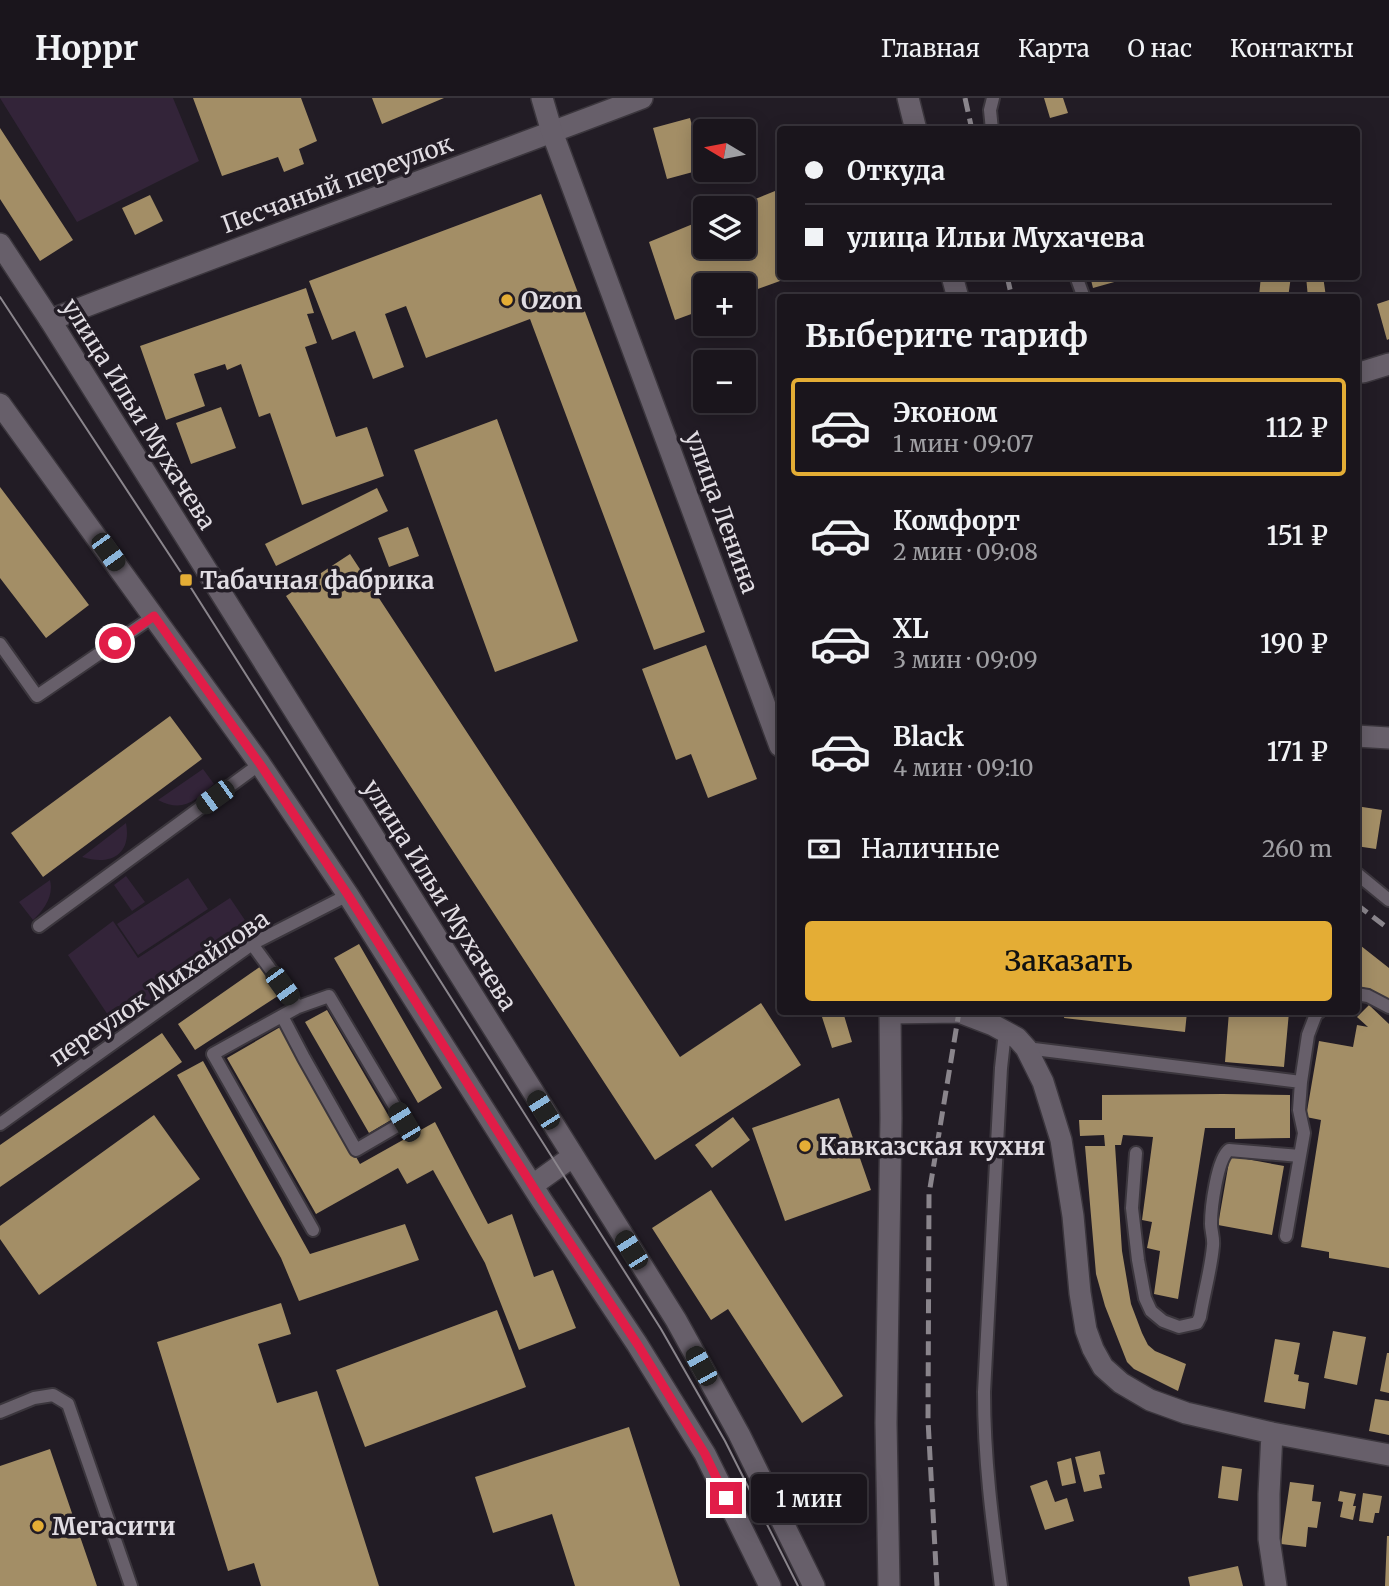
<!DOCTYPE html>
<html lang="ru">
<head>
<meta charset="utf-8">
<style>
	:root { --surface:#1a151c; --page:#272229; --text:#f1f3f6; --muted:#9f9fa3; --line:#38343b; --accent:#e4ad35 }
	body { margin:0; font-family:Merriweather,serif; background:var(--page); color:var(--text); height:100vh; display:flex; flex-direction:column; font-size:26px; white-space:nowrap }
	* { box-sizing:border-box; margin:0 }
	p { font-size:23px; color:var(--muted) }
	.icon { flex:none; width:38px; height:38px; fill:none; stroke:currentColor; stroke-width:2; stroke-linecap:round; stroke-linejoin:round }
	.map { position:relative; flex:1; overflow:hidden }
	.drawer { position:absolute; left:777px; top:196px; width:583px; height:721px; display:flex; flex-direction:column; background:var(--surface); border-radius:7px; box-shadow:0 4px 18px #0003,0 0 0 2px var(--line) }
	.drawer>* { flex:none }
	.guide { position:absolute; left:777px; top:28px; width:583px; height:154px; border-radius:7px; box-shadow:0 4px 18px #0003,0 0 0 2px var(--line); display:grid; align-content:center; height:154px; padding:0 28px; background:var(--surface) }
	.needle { width:46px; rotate:280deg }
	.buttons { position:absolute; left:693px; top:21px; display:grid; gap:14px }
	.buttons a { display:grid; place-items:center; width:63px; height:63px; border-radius:7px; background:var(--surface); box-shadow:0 4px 18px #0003,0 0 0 2px var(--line); font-size:35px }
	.end { position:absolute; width:32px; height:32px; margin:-16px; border:9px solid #e11d48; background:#fff; box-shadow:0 0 0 4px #fff }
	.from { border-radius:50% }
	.bubble { position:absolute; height:49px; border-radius:7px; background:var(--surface); box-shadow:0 4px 18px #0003,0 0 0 2px var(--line); font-size:23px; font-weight:600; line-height:49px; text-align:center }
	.car { position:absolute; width:21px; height:42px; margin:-21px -10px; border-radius:9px; box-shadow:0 0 5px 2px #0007; background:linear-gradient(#222 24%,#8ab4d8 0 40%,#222 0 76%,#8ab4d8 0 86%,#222 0) }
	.guide b { display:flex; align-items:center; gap:24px; height:66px; font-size:26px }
	.guide b+b { border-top:2px solid var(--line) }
	.guide i { width:18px; height:18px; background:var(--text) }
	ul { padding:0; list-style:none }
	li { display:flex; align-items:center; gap:21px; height:98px; margin:0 14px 10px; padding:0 14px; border:4px solid transparent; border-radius:7px }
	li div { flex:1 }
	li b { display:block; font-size:26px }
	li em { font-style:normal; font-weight:600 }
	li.on { border-color:var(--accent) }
	li>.icon { width:63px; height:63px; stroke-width:1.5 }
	h2 { padding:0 28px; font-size:32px; line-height:84px }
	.pay { display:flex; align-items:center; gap:18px; height:77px; padding:0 28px; font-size:26px }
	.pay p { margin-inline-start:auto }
	.button { display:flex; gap:14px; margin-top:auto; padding:14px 28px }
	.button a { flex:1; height:80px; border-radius:7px; background:var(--accent); color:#111; font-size:28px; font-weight:600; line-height:80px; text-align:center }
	header { display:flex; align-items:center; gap:42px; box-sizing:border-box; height:98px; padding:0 35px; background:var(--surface); border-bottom:2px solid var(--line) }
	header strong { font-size:33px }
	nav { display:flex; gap:38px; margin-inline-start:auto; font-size:24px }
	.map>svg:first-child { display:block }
	.green { fill:#332439 }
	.building { fill:#a38e66 }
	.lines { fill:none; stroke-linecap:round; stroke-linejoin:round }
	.service-casing { stroke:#3b363d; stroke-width:16 }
	.minor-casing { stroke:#3b363d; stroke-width:24 }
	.secondary-casing { stroke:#3b363d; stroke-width:24 }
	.service { stroke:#675f6a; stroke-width:12 }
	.minor { stroke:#675f6a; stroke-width:21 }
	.secondary { stroke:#675f6a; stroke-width:21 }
	.tram { stroke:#8a858c; stroke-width:2 }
	.rail { stroke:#8a858c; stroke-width:5; stroke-dasharray:14 7; stroke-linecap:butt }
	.route { stroke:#e11d48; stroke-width:9 }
	.poi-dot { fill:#e4ad35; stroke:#221c25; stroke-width:2.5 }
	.labels { text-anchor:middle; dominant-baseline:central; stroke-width:7; stroke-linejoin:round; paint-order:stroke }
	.street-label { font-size:24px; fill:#e1dde3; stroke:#221c25 }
	.poi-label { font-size:24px; font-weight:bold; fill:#e1dde3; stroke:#221c25; text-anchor:start }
</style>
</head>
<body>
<header>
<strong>Hoppr</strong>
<nav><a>Главная</a><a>Карта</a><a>О нас</a><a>Контакты</a></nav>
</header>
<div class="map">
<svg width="1389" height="1488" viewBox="0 0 1389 1488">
	<rect width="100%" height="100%" fill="#221c25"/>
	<path class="green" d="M0 0H173L199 63 77 124Z
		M203 671 214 686C195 703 183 715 158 702Z
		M126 725C132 757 110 768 82 759Z
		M126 778 145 804 132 813 114 787Z
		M188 780 208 811 138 857 117 826Z
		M50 782C54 798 44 812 33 822L19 804Z
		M230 800 257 840 118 932 68 857 113 823 138 860Z"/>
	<path class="building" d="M193 0H301L317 43 299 51 304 66 284 74 278 59 222 78Z
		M372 0H444L382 26Z
		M1044 0H1063L1068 15 1050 20Z
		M690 20 704 71 667 81 653 30Z
		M0 30 73 142 40 163 0 101Z
		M780 91V178L791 179 744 196V187H705V211L675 222 649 144 705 121V149H744V110H733Z
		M541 96 705 534 654 552 530 221 426 260 406 208 385 216 404 269 373 281 355 233 332 242 309 183Z
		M150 97 163 123 135 137 122 110Z
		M1090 178H1132V179L1093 190Z
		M1261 178H1291L1288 200 1259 198Z
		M1306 178H1323L1326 199 1308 200Z
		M306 190 314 215 307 216 317 245 305 249 336 339 367 329 384 378 302 407 270 315 259 319 241 266 227 272 225 266 194 276 205 308 166 322 140 248Z
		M1389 202V241L1387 242 1377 206Z
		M221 309 236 350 191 366 176 325Z
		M497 321 578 543 495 574 414 352Z
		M0 389 89 507 46 540 0 480Z
		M377 390 388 413 276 468 265 446Z
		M408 429 419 458 389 469 378 440Z
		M350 456 680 959 761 905 801 967 655 1062 286 498Z
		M706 547 757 681 708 700 691 656 676 662 642 571Z
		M170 618 202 661 43 779 11 735Z
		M1356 708 1382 712 1376 751 1356 748Z
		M1356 844 1389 870V903L1374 893 1356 887Z
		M359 846 442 990 418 1005 334 860Z
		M261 868 281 896 195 952 178 926Z
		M1369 907 1389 926V1170L1329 1160V1154L1301 1149 1321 1022 1306 1019 1319 943 1353 949 1357 927 1368 929 1357 919Z
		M327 912 391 1022 369 1035 305 924Z
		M840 914H843L852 944 832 950 822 919Z
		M1065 914H1187L1185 934 1064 920Z
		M1229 914H1289L1284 969 1225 964Z
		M282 928 360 1066 435 1024 488 1126 512 1116 534 1179 553 1172 576 1230 519 1252 485 1165 433 1072 407 1086 398 1070 316 1116 227 960Z
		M162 935 182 964 0 1089V1047Z
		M203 963 310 1156 405 1126 419 1162 299 1203 281 1160 177 977Z
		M1223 996 1290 997V1040L1235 1041V1030H1205L1178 1201 1154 1196 1160 1153 1147 1150 1152 1124 1142 1122 1153 1039 1123 1037 1121 1047H1115L1122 1153 1131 1206 1142 1235 1148 1247 1155 1253 1186 1266 1178 1293 1134 1271 1127 1264 1105 1208 1096 1176 1085 1048H1105L1104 1037 1080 1038 1079 1022H1102V997Z
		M839 1000 871 1092 785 1123 752 1030Z
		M154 1017 200 1081 39 1197 0 1141V1128Z
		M733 1019 750 1042 712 1070 695 1047Z
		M1230 1058 1284 1068 1272 1137 1218 1127Z
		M711 1092 843 1298 802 1325 728 1211 711 1222 652 1130Z
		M281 1205 291 1236 258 1246 277 1305 317 1293 379 1488H261L254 1465 228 1473 157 1244Z
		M497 1212 526 1289 365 1349 336 1272Z
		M1333 1233 1366 1239 1357 1287 1324 1280Z
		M1275 1241 1300 1245 1294 1276 1299 1277 1298 1283 1309 1285 1305 1311 1264 1304Z
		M1387 1255H1389V1295L1380 1293Z
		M1375 1301 1389 1303V1337L1369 1333Z
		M629 1329 680 1488H575L552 1416 493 1435 475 1379Z
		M50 1351 97 1488H0V1368Z
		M1100 1353 1105 1376 1099 1377 1102 1390 1084 1394 1075 1359Z
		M1071 1360 1076 1385 1062 1388 1057 1364Z
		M1222 1368 1242 1371 1238 1403 1218 1400Z
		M1047 1382 1055 1404 1067 1400 1074 1423 1045 1432 1030 1388Z
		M1290 1384 1314 1387 1312 1403 1321 1404 1317 1430 1308 1429 1306 1449 1281 1446Z
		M1340 1393 1356 1396 1353 1408H1356L1353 1422 1340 1419 1343 1404 1338 1403Z
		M1363 1395 1382 1398 1379 1415H1375L1373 1425 1359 1423Z
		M1387 1438H1389V1488H1385Z
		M1238 1468 1243 1488H1190L1188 1479Z"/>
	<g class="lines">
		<g class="service-casing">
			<path id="service" d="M992 32 990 12 993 0
				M1076 178 1084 200
				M0 546 37 598 154 518
				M1356 775 1389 802
				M39 828 260 666
				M252 846 298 909 213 956 313 1132
				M1356 896 1368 898 1389 909
				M282 918 304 960 356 1052 404 1024 329 898 298 909
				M1026 950 1301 984
				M0 1026 252 846 348 797
				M1136 1055 1132 1110 1138 1162 1145 1200 1151 1213 1163 1223 1179 1229 1197 1225 1200 1219C1204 1195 1211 1171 1213 1148 1214 1140 1211 1133 1211 1126 1211 1110 1217 1061 1229 1052L1300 1058
				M1286 1138 1304 1035 1299 1012 1301 984 1308 937 1316 916 1319 914
				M0 1314 34 1300 53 1297 68 1306 131 1488
				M1001 1488C992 1423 984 1360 984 1294L1001 970 1005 934"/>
		</g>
		<g class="minor-casing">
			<path id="minor" d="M50 222C246 146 445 75 642 0
				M1356 274H1363L1389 266
				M1356 638 1389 640
				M890 915 959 914 993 927 1017 940 1026 950 1043 984 1061 1042 1073 1118 1080 1195 1086 1232 1093 1251 1103 1269 1121 1285 1150 1302 1186 1315 1272 1335 1389 1357
				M1272 1335 1269 1396V1441L1276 1488"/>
		</g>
		<g class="secondary-casing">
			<path id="secondary" d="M542 0 552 34 780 648
				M908 0 916 32
				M0 146 50 222 676 1222 739 1336 814 1488
				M952 178 958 200
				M0 306 260 666 348 797 542 1103 637 1246 705 1356 770 1488
				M533 1087 572 1059
				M889 1488 886 1325 891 1020 890 914"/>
		</g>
		<use href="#service" class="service"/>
		<use href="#minor" class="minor"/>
		<use href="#secondary" class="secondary"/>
		<path class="tram" d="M0 199 186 482 661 1231 725 1343 798 1488"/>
		<path class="rail" d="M965 0 972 32
			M1007 178 1012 200
			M1356 806 1389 831
			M937 1488 928 1322 929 1096 959 914"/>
	</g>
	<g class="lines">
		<path class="route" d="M115 545 154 518 260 666 348 797 542 1103 638 1247 705 1356 726 1400"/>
	</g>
	<g class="poi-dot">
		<circle cx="507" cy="202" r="7"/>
		<rect x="179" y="475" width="14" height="14" rx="3.5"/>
		<circle cx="805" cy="1048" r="7"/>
		<circle cx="38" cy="1428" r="7"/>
	</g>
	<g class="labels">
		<g class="street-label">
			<text transform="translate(337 86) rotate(-20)">Песчаный переулок</text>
			<text transform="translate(139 316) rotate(58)">улица Ильи Мухачева</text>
			<text transform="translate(722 414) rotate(70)">улица Ленина</text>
			<text transform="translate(440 797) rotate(58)">улица Ильи Мухачева</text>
			<text transform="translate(159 890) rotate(-34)">переулок Михайлова</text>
		</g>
		<g class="poi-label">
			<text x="521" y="202">Ozon</text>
			<text x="200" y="482">Табачная фабрика</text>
			<text x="819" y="1048">Кавказская кухня</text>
			<text x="52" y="1428">Мегасити</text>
		</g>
	</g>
</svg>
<div class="buttons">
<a><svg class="needle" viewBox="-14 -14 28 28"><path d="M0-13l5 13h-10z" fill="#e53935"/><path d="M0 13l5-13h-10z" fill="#9f9fa3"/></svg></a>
<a><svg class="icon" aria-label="layers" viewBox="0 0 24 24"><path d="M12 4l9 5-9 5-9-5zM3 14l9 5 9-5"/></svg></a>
<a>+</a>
<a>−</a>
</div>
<i class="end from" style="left:115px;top:545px"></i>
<i class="end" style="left:726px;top:1400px"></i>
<div class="bubble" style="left:751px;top:1376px;width:116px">1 мин</div>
<i class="car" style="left:108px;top:454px;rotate:144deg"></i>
<i class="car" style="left:215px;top:699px;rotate:234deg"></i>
<i class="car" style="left:282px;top:888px;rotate:144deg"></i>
<i class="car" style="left:543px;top:1012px;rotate:328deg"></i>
<i class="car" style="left:404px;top:1024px;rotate:329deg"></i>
<i class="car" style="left:631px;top:1152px;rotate:328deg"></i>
<i class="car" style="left:701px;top:1268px;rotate:331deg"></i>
<div class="guide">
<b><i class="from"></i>Откуда</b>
<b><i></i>улица Ильи Мухачева</b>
</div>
<section class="drawer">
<h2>Выберите тариф</h2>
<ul>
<li class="on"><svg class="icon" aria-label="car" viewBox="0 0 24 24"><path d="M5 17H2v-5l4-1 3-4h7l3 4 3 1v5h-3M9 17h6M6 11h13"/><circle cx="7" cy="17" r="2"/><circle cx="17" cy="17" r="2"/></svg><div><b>Эконом</b><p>1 мин · 09:07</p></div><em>112 ₽</em></li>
<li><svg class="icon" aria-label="car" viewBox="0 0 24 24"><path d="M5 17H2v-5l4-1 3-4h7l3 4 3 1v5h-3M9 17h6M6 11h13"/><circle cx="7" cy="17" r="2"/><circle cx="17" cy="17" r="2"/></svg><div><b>Комфорт</b><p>2 мин · 09:08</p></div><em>151 ₽</em></li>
<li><svg class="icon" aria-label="car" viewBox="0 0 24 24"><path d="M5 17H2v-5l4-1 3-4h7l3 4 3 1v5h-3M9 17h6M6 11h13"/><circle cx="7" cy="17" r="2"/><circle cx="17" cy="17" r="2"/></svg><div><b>XL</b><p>3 мин · 09:09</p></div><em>190 ₽</em></li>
<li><svg class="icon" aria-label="car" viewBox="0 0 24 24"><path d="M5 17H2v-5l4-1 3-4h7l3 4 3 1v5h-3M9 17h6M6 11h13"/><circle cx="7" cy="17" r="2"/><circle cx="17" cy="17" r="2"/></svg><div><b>Black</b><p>4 мин · 09:10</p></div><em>171 ₽</em></li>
</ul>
<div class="pay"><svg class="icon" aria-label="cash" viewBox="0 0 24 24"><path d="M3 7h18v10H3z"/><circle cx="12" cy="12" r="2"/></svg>Наличные<p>260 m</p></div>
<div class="button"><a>Заказать</a></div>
</section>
</div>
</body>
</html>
